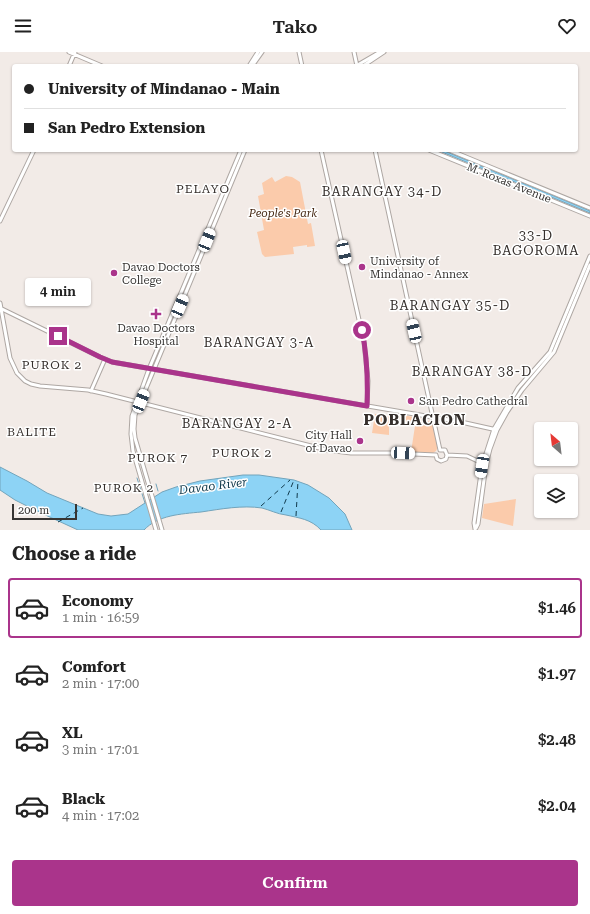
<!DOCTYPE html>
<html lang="en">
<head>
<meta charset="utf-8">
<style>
	:root { --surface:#fff; --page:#f6f6f6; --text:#222; --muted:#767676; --line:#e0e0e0; --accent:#aa348b }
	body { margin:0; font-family:"Roboto Serif",serif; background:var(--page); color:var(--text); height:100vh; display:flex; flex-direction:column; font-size:15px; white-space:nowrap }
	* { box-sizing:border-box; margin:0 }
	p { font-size:13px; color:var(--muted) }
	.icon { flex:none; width:22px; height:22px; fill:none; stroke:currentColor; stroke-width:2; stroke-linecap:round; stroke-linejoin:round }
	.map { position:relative; height:478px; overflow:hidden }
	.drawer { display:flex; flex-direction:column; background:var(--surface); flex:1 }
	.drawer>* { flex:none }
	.hud { position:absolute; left:12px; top:12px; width:566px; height:88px; border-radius:4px; box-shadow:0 1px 3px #0004; display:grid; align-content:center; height:88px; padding:0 12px; background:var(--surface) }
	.needle { width:26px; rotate:332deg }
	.controls { position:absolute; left:534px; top:370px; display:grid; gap:8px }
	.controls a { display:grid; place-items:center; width:44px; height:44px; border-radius:4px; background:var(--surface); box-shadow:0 1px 3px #0004; font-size:20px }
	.scale { position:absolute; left:12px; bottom:10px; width:65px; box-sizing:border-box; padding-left:4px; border:2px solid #373533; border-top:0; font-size:11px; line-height:14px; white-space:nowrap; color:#373533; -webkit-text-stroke:3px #fff; paint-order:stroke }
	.end { position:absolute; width:18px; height:18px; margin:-9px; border:5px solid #aa348b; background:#fff; box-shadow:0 0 0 2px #fff }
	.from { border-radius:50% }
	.bubble { position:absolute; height:28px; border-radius:4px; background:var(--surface); box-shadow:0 1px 3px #0004; font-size:13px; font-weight:600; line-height:28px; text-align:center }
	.car { position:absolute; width:12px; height:24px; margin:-12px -6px; border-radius:5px; box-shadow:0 0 3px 1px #0007; background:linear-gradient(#fff 24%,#345 0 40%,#fff 0 76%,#345 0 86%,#fff 0) }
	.hud b { display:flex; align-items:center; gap:14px; height:38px; font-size:15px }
	.hud b+b { border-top:1px solid var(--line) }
	.hud i { width:10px; height:10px; background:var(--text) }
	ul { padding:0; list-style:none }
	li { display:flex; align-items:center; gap:12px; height:60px; margin:0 8px 6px; padding:0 4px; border:2px solid transparent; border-radius:4px }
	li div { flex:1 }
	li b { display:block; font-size:15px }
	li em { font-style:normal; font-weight:600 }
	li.on { border-color:var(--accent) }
	li>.icon { width:36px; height:36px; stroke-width:1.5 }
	h2 { padding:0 12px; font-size:18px; line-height:48px }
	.action { display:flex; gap:8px; margin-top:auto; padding:8px 12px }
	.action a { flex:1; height:46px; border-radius:4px; background:var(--accent); color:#fff; font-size:16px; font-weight:600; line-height:46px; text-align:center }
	header { display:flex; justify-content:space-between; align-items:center; height:52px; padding:0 12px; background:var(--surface); font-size:18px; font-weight:600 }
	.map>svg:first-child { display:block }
	.green { fill:#fbcbab }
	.water { fill:#8dd3f5; stroke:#73a4bb }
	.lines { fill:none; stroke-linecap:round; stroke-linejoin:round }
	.stream { stroke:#73a4bb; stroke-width:1 }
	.ferry { stroke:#113a4c; stroke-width:1; stroke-dasharray:5 4; stroke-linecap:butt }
	.major-casing { stroke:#aea7a3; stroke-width:5 }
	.major { stroke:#fff; stroke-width:3 }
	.route { stroke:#aa348b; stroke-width:5 }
	.poi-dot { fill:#aa348b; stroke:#fff; stroke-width:1.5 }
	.labels { text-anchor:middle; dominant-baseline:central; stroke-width:3; stroke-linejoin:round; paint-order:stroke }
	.street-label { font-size:11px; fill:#373533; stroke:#fff }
	.park-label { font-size:11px; font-style:italic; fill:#462914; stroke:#fff }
	.poi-label { font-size:11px; fill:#373533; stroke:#fff; text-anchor:start }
	.neighbourhood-label { font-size:12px; letter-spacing:1px; fill:#352f2c; stroke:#fff }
	.water-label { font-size:12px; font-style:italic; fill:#113a4c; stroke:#fff }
	.quarter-label { font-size:13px; letter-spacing:1px; fill:#352f2c; stroke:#fff }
	.district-label { font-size:15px; font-weight:bold; letter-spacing:1px; fill:#352f2c; stroke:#fff }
</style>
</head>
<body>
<header><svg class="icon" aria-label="menu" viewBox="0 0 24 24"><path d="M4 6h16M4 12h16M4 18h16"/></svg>Tako<svg class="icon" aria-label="heart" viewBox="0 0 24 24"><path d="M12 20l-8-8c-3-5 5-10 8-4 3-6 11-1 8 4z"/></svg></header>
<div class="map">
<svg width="590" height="478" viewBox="0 0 590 478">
	<rect width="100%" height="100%" fill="#f2ebe7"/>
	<path class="green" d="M286 124 292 125 300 130 308 172 311 171 315 194 307 195V193L293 195 294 202 265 205 262 202 257 180 264 178 258 144 264 142 262 131 272 125 275 130Z
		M375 362 389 364V383L372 381Z
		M396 362 426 367C420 377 401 371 396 362Z
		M430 368 433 369 438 395 436 399 433 401 411 400 415 374H423Z
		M516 447 513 474 482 466 484 452Z"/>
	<path class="water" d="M437 98H442L571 151 590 159V161Z
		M0 415 27 429 47 441 98 462 111 464 128 462 162 440 176 435 200 429 243 423H259L294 428 308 433 329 446 345 462 352 478H321C311 467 299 466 286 463 277 462 270 458 262 456 242 453 221 457 201 460 181 462 158 463 144 478H78L41 461 15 448 0 438Z"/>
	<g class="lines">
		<path class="stream" d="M137 426 145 451
			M156 432 158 439"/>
		<path class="ferry" d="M261 454 290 428
			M281 460 294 428
			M296 464 298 429
			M58 470 83 456"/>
		<g class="major-casing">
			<path id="major" d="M69 0 102 14
				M299 0 302 14
				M354 0 357 14
				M69 14 75 0
				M249 14 258 0
				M252 14 262 0
				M356 14 380 0
				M363 14 384 0
				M321 98 364 290 368 329 367 354
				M375 98 440 398
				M429 98 590 164
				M449 98 590 156
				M0 169 34 98
				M0 251 10 306 17 321 25 329 31 332 40 334 88 338 106 342 327 398 351 401H391L436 403
				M2 257 100 305 112 310 461 370 497 378
				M91 339 105 307
				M440 398H445L447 403
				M436 403 437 407 441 409 446 407 447 403
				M447 403 467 404 484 412
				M476 476 478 472 486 413 490 397 497 378 507 360 522 338 554 300 590 213
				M475 477 474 471 482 414 494 377 518 336 550 300 590 204
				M156 478 133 399 131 382 132 364 149 317 241 98
				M162 478 135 386 134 377 135 363 245 98"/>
		</g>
		<use href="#major" class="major"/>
	</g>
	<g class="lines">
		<path class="route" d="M58 284 100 305 112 310 367 354C368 328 367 303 362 278"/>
	</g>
	<g class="poi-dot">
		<circle cx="362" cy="215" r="4"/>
		<circle cx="114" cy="221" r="4"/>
		<path d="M154 256h4v4h4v4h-4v4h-4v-4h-4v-4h4z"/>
		<circle cx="411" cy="349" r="4"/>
		<circle cx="360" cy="389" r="4"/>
	</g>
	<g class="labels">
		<g class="street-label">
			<text transform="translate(509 131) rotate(22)">M. Roxas Avenue</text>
		</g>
		<g class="park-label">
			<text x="283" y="161">People's Park</text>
		</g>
		<g class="poi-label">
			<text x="370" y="209">University of<tspan x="370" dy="13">Mindanao - Annex</tspan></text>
			<text x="122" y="215">Davao Doctors<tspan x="122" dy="13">College</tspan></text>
			<text x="156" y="276" text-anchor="middle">Davao Doctors<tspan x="156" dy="13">Hospital</tspan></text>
			<text x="419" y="349">San Pedro Cathedral</text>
			<text x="352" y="383" text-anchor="end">City Hall<tspan x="352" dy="13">of Davao</tspan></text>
		</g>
		<g class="neighbourhood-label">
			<text x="203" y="137">PELAYO</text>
			<text x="52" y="313">PUROK 2</text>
			<text x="32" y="380">BALITE</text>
			<text x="242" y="401">PUROK 2</text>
			<text x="158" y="406">PUROK 7</text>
			<text x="124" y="436">PUROK 2</text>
		</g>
		<g class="water-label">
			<text transform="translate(213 434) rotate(-7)">Davao River</text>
		</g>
		<g class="quarter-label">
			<text x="382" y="139">BARANGAY 34-D</text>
			<text x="536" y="183">33-D<tspan x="536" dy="15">BAGOROMA</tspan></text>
			<text x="450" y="253">BARANGAY 35-D</text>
			<text x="259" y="290">BARANGAY 3-A</text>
			<text x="472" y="319">BARANGAY 38-D</text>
			<text x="237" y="371">BARANGAY 2-A</text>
		</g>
		<g class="district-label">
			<text x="415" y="368">POBLACION</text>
		</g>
	</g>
</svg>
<div class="controls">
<a><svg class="needle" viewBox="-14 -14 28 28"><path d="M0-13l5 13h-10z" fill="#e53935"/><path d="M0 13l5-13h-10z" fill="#767676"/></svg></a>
<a><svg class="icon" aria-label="layers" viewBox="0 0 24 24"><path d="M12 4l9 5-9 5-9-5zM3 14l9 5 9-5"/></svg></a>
</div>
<div class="scale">200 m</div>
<i class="end from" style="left:362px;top:278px"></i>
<i class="end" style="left:58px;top:284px"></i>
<div class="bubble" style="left:25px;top:226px;width:66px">4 min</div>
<i class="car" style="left:207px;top:188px;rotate:22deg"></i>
<i class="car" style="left:344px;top:200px;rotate:168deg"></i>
<i class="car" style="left:180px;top:254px;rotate:23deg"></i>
<i class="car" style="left:414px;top:279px;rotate:347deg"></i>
<i class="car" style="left:141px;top:349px;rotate:22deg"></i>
<i class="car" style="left:403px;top:401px;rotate:93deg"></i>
<i class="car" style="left:482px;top:414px;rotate:189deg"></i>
<div class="hud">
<b><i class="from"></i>University of Mindanao - Main</b>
<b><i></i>San Pedro Extension</b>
</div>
</div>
<section class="drawer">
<h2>Choose a ride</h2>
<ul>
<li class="on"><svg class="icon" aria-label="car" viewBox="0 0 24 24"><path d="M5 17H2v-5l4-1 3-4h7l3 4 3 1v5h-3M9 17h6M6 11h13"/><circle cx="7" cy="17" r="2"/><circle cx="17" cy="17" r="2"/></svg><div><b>Economy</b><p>1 min · 16:59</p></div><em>$1.46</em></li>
<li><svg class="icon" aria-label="car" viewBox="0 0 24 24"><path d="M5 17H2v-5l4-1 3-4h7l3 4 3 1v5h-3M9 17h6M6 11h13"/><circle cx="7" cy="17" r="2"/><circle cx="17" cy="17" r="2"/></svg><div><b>Comfort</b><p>2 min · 17:00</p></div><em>$1.97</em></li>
<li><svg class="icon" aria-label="car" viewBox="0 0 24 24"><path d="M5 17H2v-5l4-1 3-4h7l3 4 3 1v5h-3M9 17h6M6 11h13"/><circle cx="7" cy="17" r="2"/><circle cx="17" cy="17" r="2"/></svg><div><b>XL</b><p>3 min · 17:01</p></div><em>$2.48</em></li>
<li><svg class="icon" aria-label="car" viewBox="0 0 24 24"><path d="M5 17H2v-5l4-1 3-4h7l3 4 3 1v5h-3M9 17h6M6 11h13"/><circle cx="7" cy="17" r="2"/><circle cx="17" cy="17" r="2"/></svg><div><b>Black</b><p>4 min · 17:02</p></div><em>$2.04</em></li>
</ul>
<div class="action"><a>Confirm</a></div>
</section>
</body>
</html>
